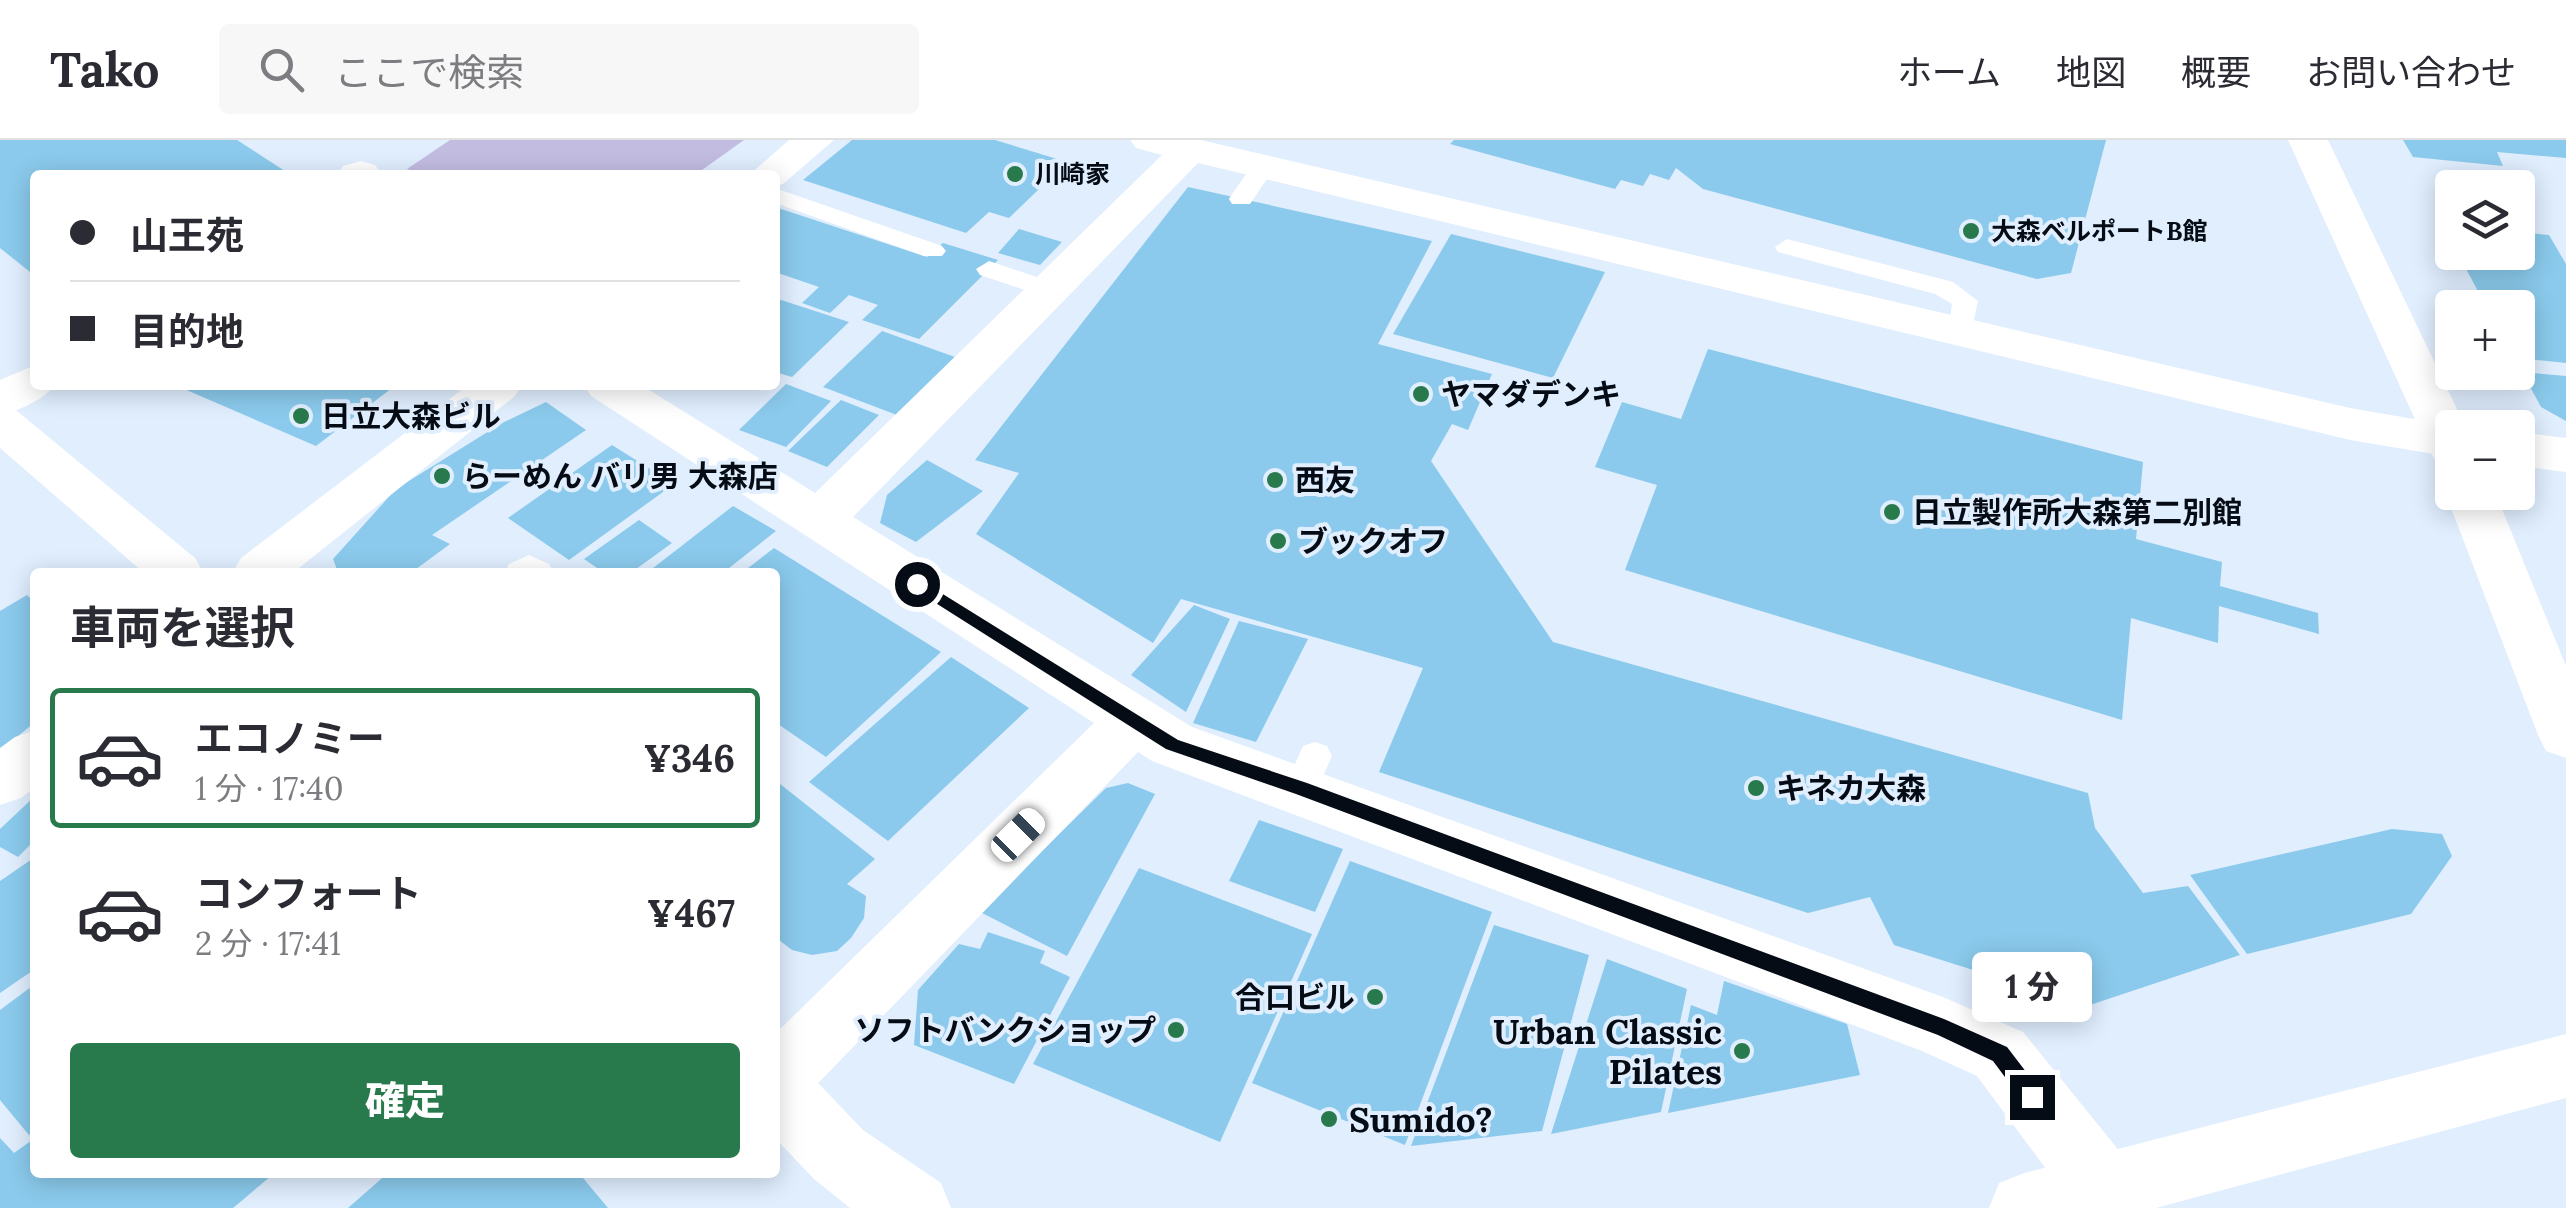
<!DOCTYPE html>
<html lang="ja">
<head>
<meta charset="utf-8">
<style>
	:root { --surface:#fff; --page:#f7f7f7; --text:#2b2b33; --muted:#7c7c81; --line:#e1e1e2; --accent:#28794b }
	body { margin:0; font-family:Lora,"Noto Sans JP",serif; background:var(--page); color:var(--text); height:100vh; display:flex; flex-direction:column; font-size:38px; white-space:nowrap }
	* { box-sizing:border-box; margin:0 }
	p { font-size:32px; color:var(--muted) }
	.icon { flex:none; width:55px; height:55px; fill:none; stroke:currentColor; stroke-width:2; stroke-linecap:round; stroke-linejoin:round }
	.map { position:relative; flex:1; overflow:hidden }
	.drawer { position:absolute; left:30px; top:428px; width:750px; height:610px; display:flex; flex-direction:column; background:var(--surface); border-radius:10px; box-shadow:0 5px 25px #0003 }
	.drawer>* { flex:none }
	.guide { position:absolute; left:30px; top:30px; width:750px; height:220px; border-radius:10px; box-shadow:0 5px 25px #0003; display:grid; align-content:center; height:220px; padding:0 40px; background:var(--surface) }
	.controls { position:absolute; left:2435px; top:30px; display:grid; gap:20px }
	.controls a { display:grid; place-items:center; width:100px; height:100px; border-radius:10px; background:var(--surface); box-shadow:0 5px 25px #0003; font-size:50px }
	.end { position:absolute; width:45px; height:45px; margin:-22px; border:12px solid #050c15; background:#fff; box-shadow:0 0 0 5px #fff }
	.from { border-radius:50% }
	.bubble { position:absolute; height:70px; border-radius:10px; background:var(--surface); box-shadow:0 5px 25px #0003; font-size:32px; font-weight:800; line-height:70px; text-align:center }
	.car { position:absolute; width:30px; height:60px; margin:-30px -15px; border-radius:12px; box-shadow:0 0 8px 2px #0007; background:linear-gradient(#fff 24%,#345 0 40%,#fff 0 76%,#345 0 86%,#fff 0) }
	.guide b { display:flex; align-items:center; gap:35px; height:95px; font-size:38px }
	.guide b+b { border-top:2px solid var(--line) }
	.guide i { width:25px; height:25px; background:var(--text) }
	ul { padding:0; list-style:none }
	li { display:flex; align-items:center; gap:30px; height:140px; margin:0 20px 15px; padding:0 20px; border:5px solid transparent; border-radius:10px }
	li div { flex:1 }
	li b { display:block; font-size:38px }
	li em { font-style:normal; font-weight:800 }
	li.active { border-color:var(--accent) }
	li>.icon { width:90px; height:90px; stroke-width:1.5 }
	h2 { padding:0 40px; font-size:45px; line-height:120px }
	.cta { display:flex; gap:20px; margin-top:auto; padding:20px 40px }
	.cta a { flex:1; height:115px; border-radius:10px; background:var(--accent); color:#fff; font-size:40px; font-weight:800; line-height:115px; text-align:center }
	header { display:flex; align-items:center; gap:60px; box-sizing:border-box; height:140px; padding:0 50px; background:var(--surface); border-bottom:2px solid var(--line) }
	header strong { font-size:48px }
	nav { display:flex; gap:55px; margin-inline-start:auto; font-size:35px }
	.search { width:700px; height:90px; background:var(--page); display:flex; align-items:center; gap:25px; box-sizing:border-box; padding:0 35px; border-radius:10px; color:var(--muted); font-size:38px }
	.map>svg:first-child { display:block }
	.green { fill:#c2bce1 }
	.building { fill:#8bcaec }
	.lines { fill:none; stroke-linecap:round; stroke-linejoin:round }
	.service { fill:#fff; fill-rule:evenodd }
	.minor { fill:#fff; fill-rule:evenodd }
	.tertiary { fill:#fff; fill-rule:evenodd }
	.route { fill:#050c15 }
	.poi-dot { fill:#28794b; stroke:#e0eefe; stroke-width:4 }
	.labels { text-anchor:middle; dominant-baseline:central; stroke-width:8; stroke-linejoin:round; paint-order:stroke }
	.far-poi-label { font-size:25px; font-weight:bold; fill:#050c15; stroke:#e0eefe; text-anchor:start }
	.poi-label { font-size:30px; font-weight:bold; fill:#050c15; stroke:#e0eefe; text-anchor:start }
	.near-poi-label { font-size:35px; font-weight:bold; fill:#050c15; stroke:#e0eefe; text-anchor:end }
</style>
</head>
<body>
<header>
<strong>Tako</strong>
<div class="search"><svg class="icon" aria-label="search" viewBox="0 0 24 24"><circle cx="10" cy="10" r="6"/><path d="M15 15l6 6"/></svg>ここで検索</div>
<nav><a>ホーム</a><a>地図</a><a>概要</a><a>お問い合わせ</a></nav>
</header>
<div class="map">
<svg width="2566" height="1068" viewBox="0 0 2566 1068">
	<rect width="100%" height="100%" fill="#e0eefe"/>
	<path class="green" d="M450 0H744L695 35H425L407 29Z"/>
	<path class="building" d="M0 0H237L291 35H35V136L0 108Z
		M852 0H995L1067 22 1009 78 989 72 966 93 803 40Z
		M1454 0H2106L2071 133 2037 139 1703 49 1676 28 1669 40 1650 34 1643 46 1621 40 1615 49 1450 4Z
		M2403 0H2566V18L2497 12 2503 26 2413 17Z
		M1188 47 1432 101 1378 204 1492 234 1468 290 1452 284 1431 321 1553 502 2088 653 2095 688 2143 753 2188 746 2240 815 2087 866 1894 805 1870 757 1808 773 1379 632 1423 528 1181 459 1153 503 976 394 1019 333 975 320Z
		M775 67 927 117 943 103 998 120 919 199 862 180 878 165 849 155 830 173 802 163 819 147 775 132Z
		M1019 89 1062 102 1040 125 998 113Z
		M2518 92 2549 95 2566 124V223L2518 218V168H2487L2457 112H2518Z
		M1451 94 1605 132 1553 238 1393 194Z
		M775 158 849 182 792 237 775 232Z
		M882 191 955 217 897 275 823 247Z
		M1708 209 2143 322 2136 399 2222 422 2220 446 2318 473 2319 494 2219 466 2218 503 2131 478 2122 580 1625 430 1657 345 1595 327 1622 262 1681 279Z
		M2522 232 2566 236V281L2541 267Z
		M786 244 831 261 786 307 739 290Z
		M175 245H396L316 306Z
		M841 260 879 275 827 327 788 311Z
		M546 262 586 290 432 395 450 404 412 432H338L333 419 396 349 502 283Z
		M612 305 674 344 569 420 508 378Z
		M927 320 983 351 916 402 880 383 887 355Z
		M733 366 776 391 724 432H648Z
		M639 380 672 403 632 432H603L584 419Z
		M774 408 941 512 826 617 775 582V432H743Z
		M27 455 35 463V582L0 611V471Z
		M1194 465 1230 479 1186 572 1131 535Z
		M1239 481 1308 499 1256 602 1193 583Z
		M951 517 1029 568 888 701 809 642Z
		M775 640 875 719 847 744 866 756 864 778 851 798 837 811 812 815 792 810 775 797Z
		M1128 643 1155 654 1067 816 980 772 1106 648Z
		M35 656V700L18 717 0 707V689Z
		M1259 680 1343 709 1315 772 1229 741Z
		M2392 689 2442 694 2452 716 2411 774 2247 814 2190 735Z
		M35 717V829L0 853V741Z
		M1350 721 1492 772 1405 1005 1252 943Z
		M1139 728 1312 794 1220 1002 1033 924Z
		M1494 785 1589 815 1542 991 1411 1006Z
		M988 792 1045 811 1040 823 1070 837 1014 944 914 905 918 850 959 804 980 809Z
		M1607 819 1687 849 1661 972 1551 994Z
		M1724 841 1847 884 1860 935 1668 973 1691 865 1717 875Z
		M35 844V991L29 995 0 960V870Z
		M0 998 14 1013 35 998V1032H268L271 1036 233 1068H0Z
		M389 1032H578L608 1068H348Z"/>
	<g class="lines">
		<path class="service" d="M1263 20 1275 27 1250 64H1232L1229 59 1232 54 1255 22Z
			M775 48 942 106 946 111 942 116H924L775 63Z
			M1787 99 1953 142 1978 161 1970 198H1952L1948 192 1952 164 1935 154 1778 112 1775 107Z
			M989 121 1058 144 1062 150 1049 158 980 135 976 129Z
			M529 415 549 424 553 432H505L509 424Z
			M1315 602 1327 606 1332 616 1313 659 1301 663 1289 659 1284 649 1303 606Z"/>
		<path class="minor" d="M789 0H834L783 44 775 46V35H749Z
			M1130 0H1201L2350 268 2466 288H2452V317L2350 300 1198 23 853 377 1192 587 1943 857 2023 892 2129 1023 2139 1048 2131 1068H2075L1977 936 1922 911 1152 621 1138 612 799 963 775 972V894L1094 583 591 256 584 245H641L815 353 1162 15 1136 8Z
			M361 21 375 25 381 33 337 35 343 26Z
			M35 225V245H55C42 261 19 270 0 276V240Z
			M468 245H522L515 256 294 432H233L241 418Z
			M2518 292 2566 298V332L2518 326Z
			M35 590V647L21 658 0 665V608L15 597Z"/>
		<path class="tertiary" d="M2288 0H2328L2466 288H2452V325L2435 320 2428 308Z
			M0 266 17 271 195 418 203 432H143L0 308Z
			M2452 340V352H2495L2566 526V618L2546 611 2538 595 2445 352Z
			M2566 894V958L2156 1068H1989L1999 1043 2024 1033Z
			M775 914 799 923 863 990 941 1043 951 1068H850L814 1039 775 998Z"/>
	</g>
	<path class="route" d="M917 438 1178 600 1307 643 1944 879 2007 907 2040 950V964H2025L1993 921 1938 895 1296 654 1166 609 912 448V439Z"/>
	<g class="poi-dot">
		<circle cx="1015" cy="34" r="10"/>
		<circle cx="1971" cy="91" r="10"/>
		<circle cx="1421" cy="254" r="10"/>
		<circle cx="301" cy="276" r="10"/>
		<circle cx="442" cy="336" r="10"/>
		<circle cx="1275" cy="340" r="10"/>
		<circle cx="1892" cy="372" r="10"/>
		<circle cx="1278" cy="401" r="10"/>
		<circle cx="1756" cy="648" r="10"/>
		<circle cx="1375" cy="857" r="10"/>
		<circle cx="1176" cy="890" r="10"/>
		<circle cx="1742" cy="911" r="10"/>
		<circle cx="1329" cy="979" r="10"/>
	</g>
	<g class="labels">
		<g class="far-poi-label">
			<text x="1035" y="34">川崎家</text>
			<text x="1991" y="91">大森ベルポートB館</text>
		</g>
		<g class="poi-label">
			<text x="1441" y="254">ヤマダデンキ</text>
			<text x="321" y="276">日立大森ビル</text>
			<text x="462" y="336">らーめん バリ男 大森店</text>
			<text x="1295" y="340">西友</text>
			<text x="1912" y="372">日立製作所大森第二別館</text>
			<text x="1298" y="401">ブックオフ</text>
			<text x="1776" y="648">キネカ大森</text>
			<text x="1355" y="857" text-anchor="end">合口ビル</text>
			<text x="1156" y="890" text-anchor="end">ソフトバンクショップ</text>
		</g>
		<g class="near-poi-label">
			<text x="1722" y="891">Urban Classic<tspan x="1722" dy="40">Pilates</tspan></text>
			<text x="1349" y="979" text-anchor="start">Sumido?</text>
		</g>
	</g>
</svg>
<div class="controls">
<a><svg class="icon" aria-label="layers" viewBox="0 0 24 24"><path d="M12 4l9 5-9 5-9-5zM3 14l9 5 9-5"/></svg></a>
<a>+</a>
<a>−</a>
</div>
<i class="end from" style="left:917px;top:444px"></i>
<i class="end" style="left:2032px;top:957px"></i>
<div class="bubble" style="left:1972px;top:812px;width:120px">1 分</div>
<i class="car" style="left:1018px;top:695px;rotate:45deg"></i>
<div class="guide">
<b><i class="from"></i>山王苑</b>
<b><i></i>目的地</b>
</div>
<section class="drawer">
<h2>車両を選択</h2>
<ul>
<li class="active"><svg class="icon" aria-label="car" viewBox="0 0 24 24"><path d="M5 17H2v-5l4-1 3-4h7l3 4 3 1v5h-3M9 17h6M6 11h13"/><circle cx="7" cy="17" r="2"/><circle cx="17" cy="17" r="2"/></svg><div><b>エコノミー</b><p>1 分 · 17:40</p></div><em>¥346</em></li>
<li><svg class="icon" aria-label="car" viewBox="0 0 24 24"><path d="M5 17H2v-5l4-1 3-4h7l3 4 3 1v5h-3M9 17h6M6 11h13"/><circle cx="7" cy="17" r="2"/><circle cx="17" cy="17" r="2"/></svg><div><b>コンフォート</b><p>2 分 · 17:41</p></div><em>¥467</em></li>
</ul>
<div class="cta"><a>確定</a></div>
</section>
</div>
</body>
</html>
